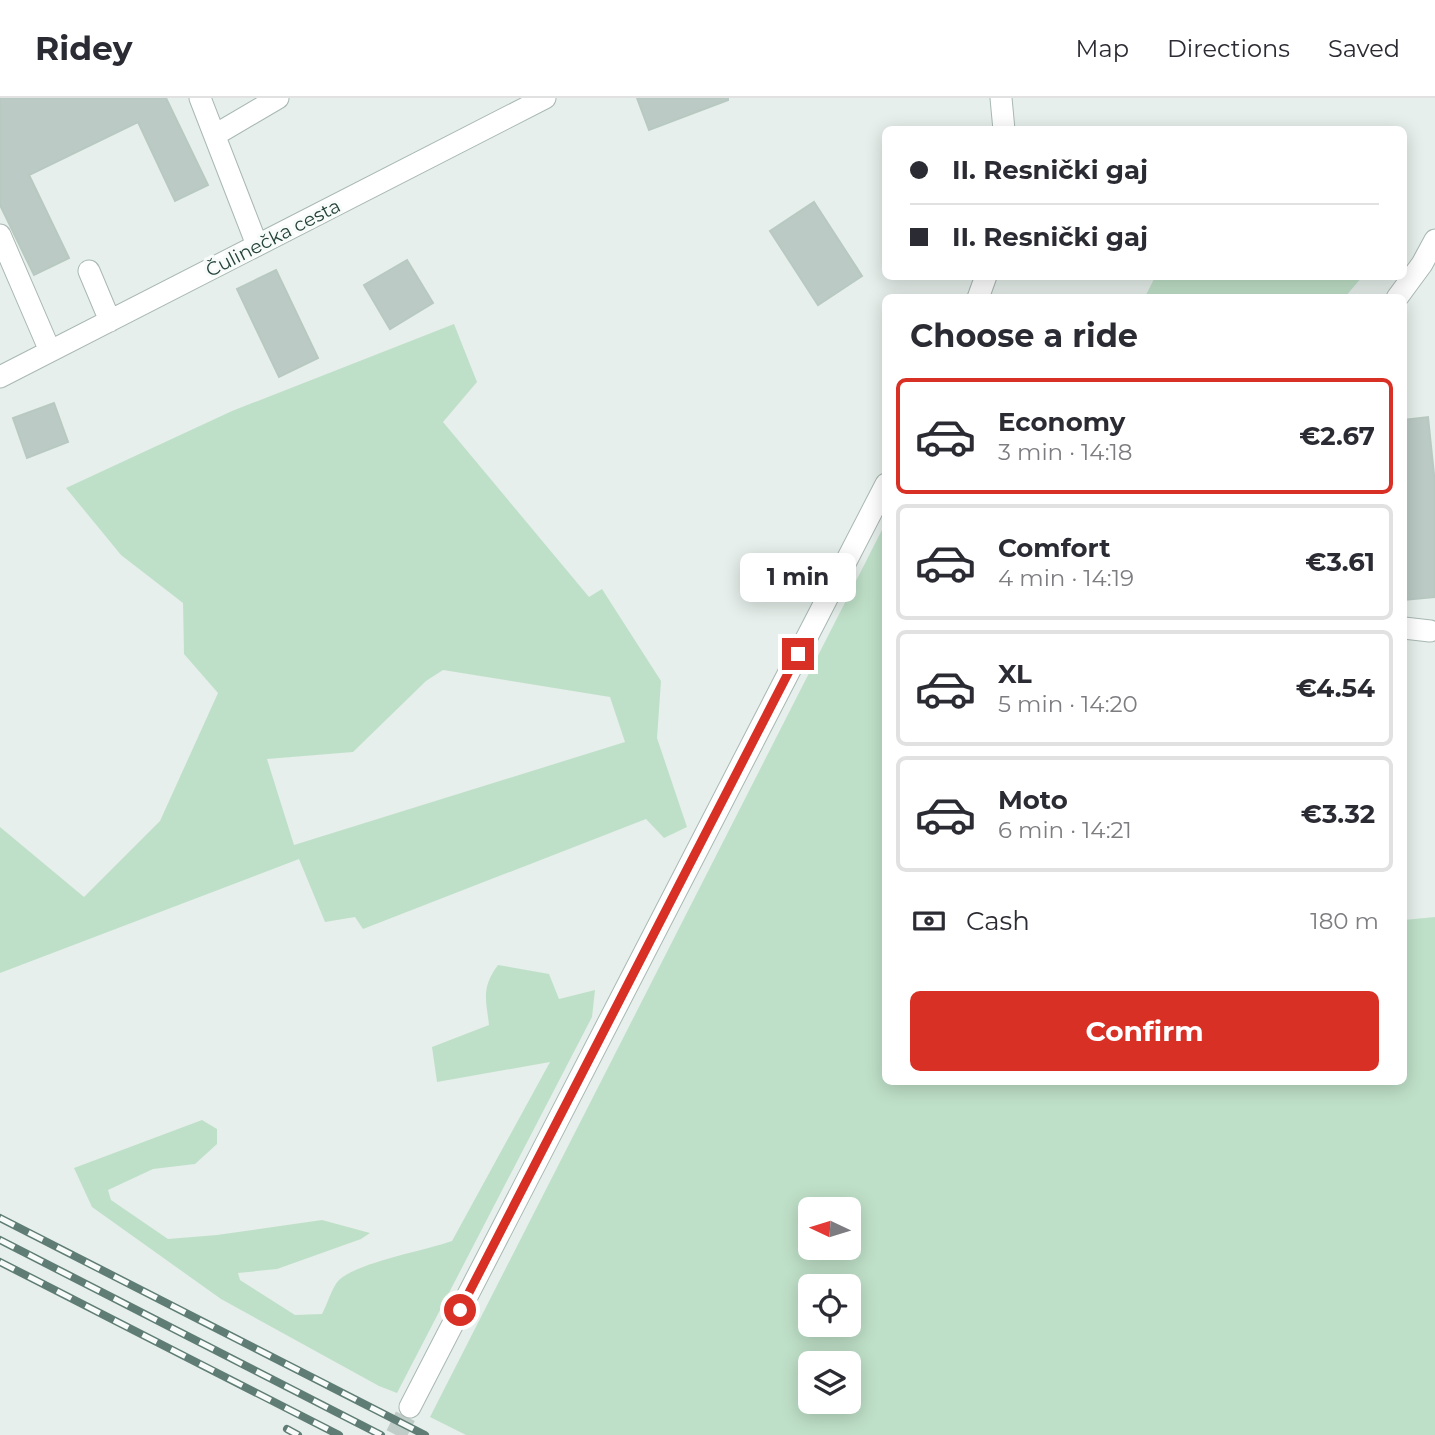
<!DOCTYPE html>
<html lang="en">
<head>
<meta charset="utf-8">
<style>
	:root { --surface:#fff; --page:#f2f2f3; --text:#2b2b33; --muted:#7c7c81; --line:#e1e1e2; --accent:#d93025 }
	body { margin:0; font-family:Montserrat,sans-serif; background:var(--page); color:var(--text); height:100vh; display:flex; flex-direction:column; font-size:26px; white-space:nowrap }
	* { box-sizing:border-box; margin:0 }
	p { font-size:23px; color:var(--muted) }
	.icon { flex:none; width:38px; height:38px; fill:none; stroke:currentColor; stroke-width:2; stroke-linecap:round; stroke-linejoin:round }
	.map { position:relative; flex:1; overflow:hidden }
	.drawer { position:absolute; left:882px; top:196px; width:525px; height:791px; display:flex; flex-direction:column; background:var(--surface); border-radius:10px; box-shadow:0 4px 18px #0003 }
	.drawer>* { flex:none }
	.hud { position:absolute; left:882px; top:28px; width:525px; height:154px; border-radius:10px; box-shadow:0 4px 18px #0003; display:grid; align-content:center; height:154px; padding:0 28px; background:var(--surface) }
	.needle { width:46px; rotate:274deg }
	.fabs { position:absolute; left:798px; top:1099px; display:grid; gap:14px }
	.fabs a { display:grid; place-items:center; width:63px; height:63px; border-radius:10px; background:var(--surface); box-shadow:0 4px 18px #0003; font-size:35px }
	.end { position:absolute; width:32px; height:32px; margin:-16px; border:9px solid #d93025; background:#fff; box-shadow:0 0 0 4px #fff }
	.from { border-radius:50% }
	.bubble { position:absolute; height:49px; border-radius:10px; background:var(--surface); box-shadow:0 4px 18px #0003; font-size:23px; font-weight:700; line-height:49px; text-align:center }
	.hud b { display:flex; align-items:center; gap:24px; height:66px; font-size:26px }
	.hud b+b { border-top:2px solid var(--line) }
	.hud i { width:18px; height:18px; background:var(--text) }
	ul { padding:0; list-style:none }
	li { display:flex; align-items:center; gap:21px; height:116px; margin:0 14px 10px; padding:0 14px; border:4px solid var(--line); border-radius:10px }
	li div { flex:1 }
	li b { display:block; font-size:26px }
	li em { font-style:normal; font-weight:700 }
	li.selected { border-color:var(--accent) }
	li>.icon { width:63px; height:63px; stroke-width:1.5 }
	h2 { padding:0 28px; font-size:32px; line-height:84px }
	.pay { display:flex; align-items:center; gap:18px; height:77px; padding:0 28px; font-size:26px }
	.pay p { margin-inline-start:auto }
	.cta { display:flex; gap:14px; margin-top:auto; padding:14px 28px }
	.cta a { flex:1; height:80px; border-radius:10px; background:var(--accent); color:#fff; font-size:28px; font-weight:700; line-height:80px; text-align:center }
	header { display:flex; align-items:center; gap:42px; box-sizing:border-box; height:98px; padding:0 35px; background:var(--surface); border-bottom:2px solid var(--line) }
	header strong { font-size:33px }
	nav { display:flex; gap:38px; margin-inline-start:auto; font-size:24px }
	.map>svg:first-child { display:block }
	.green { fill:#bfe0c8; fill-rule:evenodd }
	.building { fill:#bbcac4; stroke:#b8c9c2; stroke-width:2 }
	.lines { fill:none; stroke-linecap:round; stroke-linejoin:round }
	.minor-tunnel { stroke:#bfccc8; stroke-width:21; stroke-dasharray:21 10; stroke-linecap:butt }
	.minor-casing { stroke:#a8b8b2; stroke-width:23 }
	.minor { stroke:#fff; stroke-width:21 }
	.rail-casing { stroke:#5f7d75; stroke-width:8 }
	.rail { stroke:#f7fbf9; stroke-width:5; stroke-dasharray:16; stroke-linecap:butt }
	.route { stroke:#d93025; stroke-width:9 }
	.labels { text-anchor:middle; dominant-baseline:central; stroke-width:6; stroke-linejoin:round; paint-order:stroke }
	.street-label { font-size:19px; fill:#24423a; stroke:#f7fbf9 }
</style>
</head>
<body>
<header>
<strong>Ridey</strong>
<nav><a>Map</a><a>Directions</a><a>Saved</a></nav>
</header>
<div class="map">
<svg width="1435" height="1337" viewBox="0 0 1435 1337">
	<rect width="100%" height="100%" fill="#e6efeb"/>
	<path class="green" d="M1155 179V178L1362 179 1345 199H1145Z
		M454 226 477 284 443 324 589 499 602 491 661 583 657 640 687 729 664 740 646 721 363 831 355 819 325 824 299 761 0 875V729L84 799 160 723 218 595 184 556 183 505 121 457 66 390 232 313ZM443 572 610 599 625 644 294 747 267 661 353 654 426 583Z
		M885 426 886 984H1404V822L1435 819V1337H466L430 1319ZM810 1111H849V1150H810ZM849 1188V1227H810V1188ZM849 1265V1304H810V1265Z
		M498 867 549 876 559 901 595 892 592 919 397 1295 379 1288 221 1201 92 1109 74 1070 202 1022 217 1031V1046L195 1066 153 1071 108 1092 111 1102 168 1141 217 1137 322 1122 370 1135 361 1141 277 1171 238 1175 240 1182 295 1217 322 1216C327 1207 332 1189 339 1182 359 1164 424 1153 452 1143L550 964 437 984 432 949 489 927C486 901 481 890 498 867Z"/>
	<path class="building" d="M0 0H166L208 87 175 103 138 24 29 77 69 160 34 177 0 107Z
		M637 0H728V2L649 32Z
		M814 104 862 178 818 207 770 133Z
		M407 162 433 205 390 231 364 187Z
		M276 172 318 260 279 279 237 191Z
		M54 305 68 344 27 360 13 320Z
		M1428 319 1435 386V499L1404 502V322Z"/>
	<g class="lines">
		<path class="minor-tunnel" d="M396 1337 410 1309"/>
		<g class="minor-casing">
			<path id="minor" d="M200 0 257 147
				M1001 0 1004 32
				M215 37 278 0
				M0 137 50 253
				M89 173 110 223
				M978 200 986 178
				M1397 200 1422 166 1435 142
				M0 279 545 0
				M1404 530 1430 533
				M410 1309 886 386"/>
		</g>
		<use href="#minor" class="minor"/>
		<g class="rail-casing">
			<path id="rail" d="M0 1120 425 1337
				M0 1142 381 1337
				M0 1164 339 1337
				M287 1331 298 1337"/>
		</g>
		<use href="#rail" class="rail"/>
	</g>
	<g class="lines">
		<path class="route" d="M460 1212 798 556"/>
	</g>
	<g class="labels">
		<g class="street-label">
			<text transform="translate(273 140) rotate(-27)">Čulinečka cesta</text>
		</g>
	</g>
</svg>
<div class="fabs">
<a><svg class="needle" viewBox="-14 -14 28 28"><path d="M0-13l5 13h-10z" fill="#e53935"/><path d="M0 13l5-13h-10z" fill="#7c7c81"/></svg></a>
<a><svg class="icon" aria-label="locate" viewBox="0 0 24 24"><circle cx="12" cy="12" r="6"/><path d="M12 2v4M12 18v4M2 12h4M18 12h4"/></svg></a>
<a><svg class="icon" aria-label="layers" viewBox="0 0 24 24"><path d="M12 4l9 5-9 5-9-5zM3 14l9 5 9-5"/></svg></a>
</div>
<i class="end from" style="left:460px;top:1212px"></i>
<i class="end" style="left:798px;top:556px"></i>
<div class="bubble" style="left:740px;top:455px;width:116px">1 min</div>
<div class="hud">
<b><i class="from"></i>II. Resnički gaj</b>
<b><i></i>II. Resnički gaj</b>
</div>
<section class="drawer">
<h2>Choose a ride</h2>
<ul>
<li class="selected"><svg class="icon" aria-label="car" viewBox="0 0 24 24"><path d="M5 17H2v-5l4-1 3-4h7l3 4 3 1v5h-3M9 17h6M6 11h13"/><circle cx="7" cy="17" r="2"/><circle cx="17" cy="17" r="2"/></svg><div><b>Economy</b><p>3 min · 14:18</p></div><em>€2.67</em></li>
<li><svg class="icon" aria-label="car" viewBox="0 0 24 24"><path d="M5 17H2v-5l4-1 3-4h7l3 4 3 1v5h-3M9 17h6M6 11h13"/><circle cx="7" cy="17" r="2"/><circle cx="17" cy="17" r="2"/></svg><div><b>Comfort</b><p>4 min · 14:19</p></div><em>€3.61</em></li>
<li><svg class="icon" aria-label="car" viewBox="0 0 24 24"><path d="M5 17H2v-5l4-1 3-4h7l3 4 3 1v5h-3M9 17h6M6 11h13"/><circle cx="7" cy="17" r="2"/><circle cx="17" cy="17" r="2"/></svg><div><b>XL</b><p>5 min · 14:20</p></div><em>€4.54</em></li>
<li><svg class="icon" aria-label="car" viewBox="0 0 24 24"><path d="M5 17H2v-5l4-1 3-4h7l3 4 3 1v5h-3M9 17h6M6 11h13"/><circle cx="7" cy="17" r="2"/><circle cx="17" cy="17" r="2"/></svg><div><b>Moto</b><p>6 min · 14:21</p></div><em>€3.32</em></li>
</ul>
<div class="pay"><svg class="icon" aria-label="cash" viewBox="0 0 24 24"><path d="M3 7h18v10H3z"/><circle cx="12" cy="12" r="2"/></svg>Cash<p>180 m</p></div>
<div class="cta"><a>Confirm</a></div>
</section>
</div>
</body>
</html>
